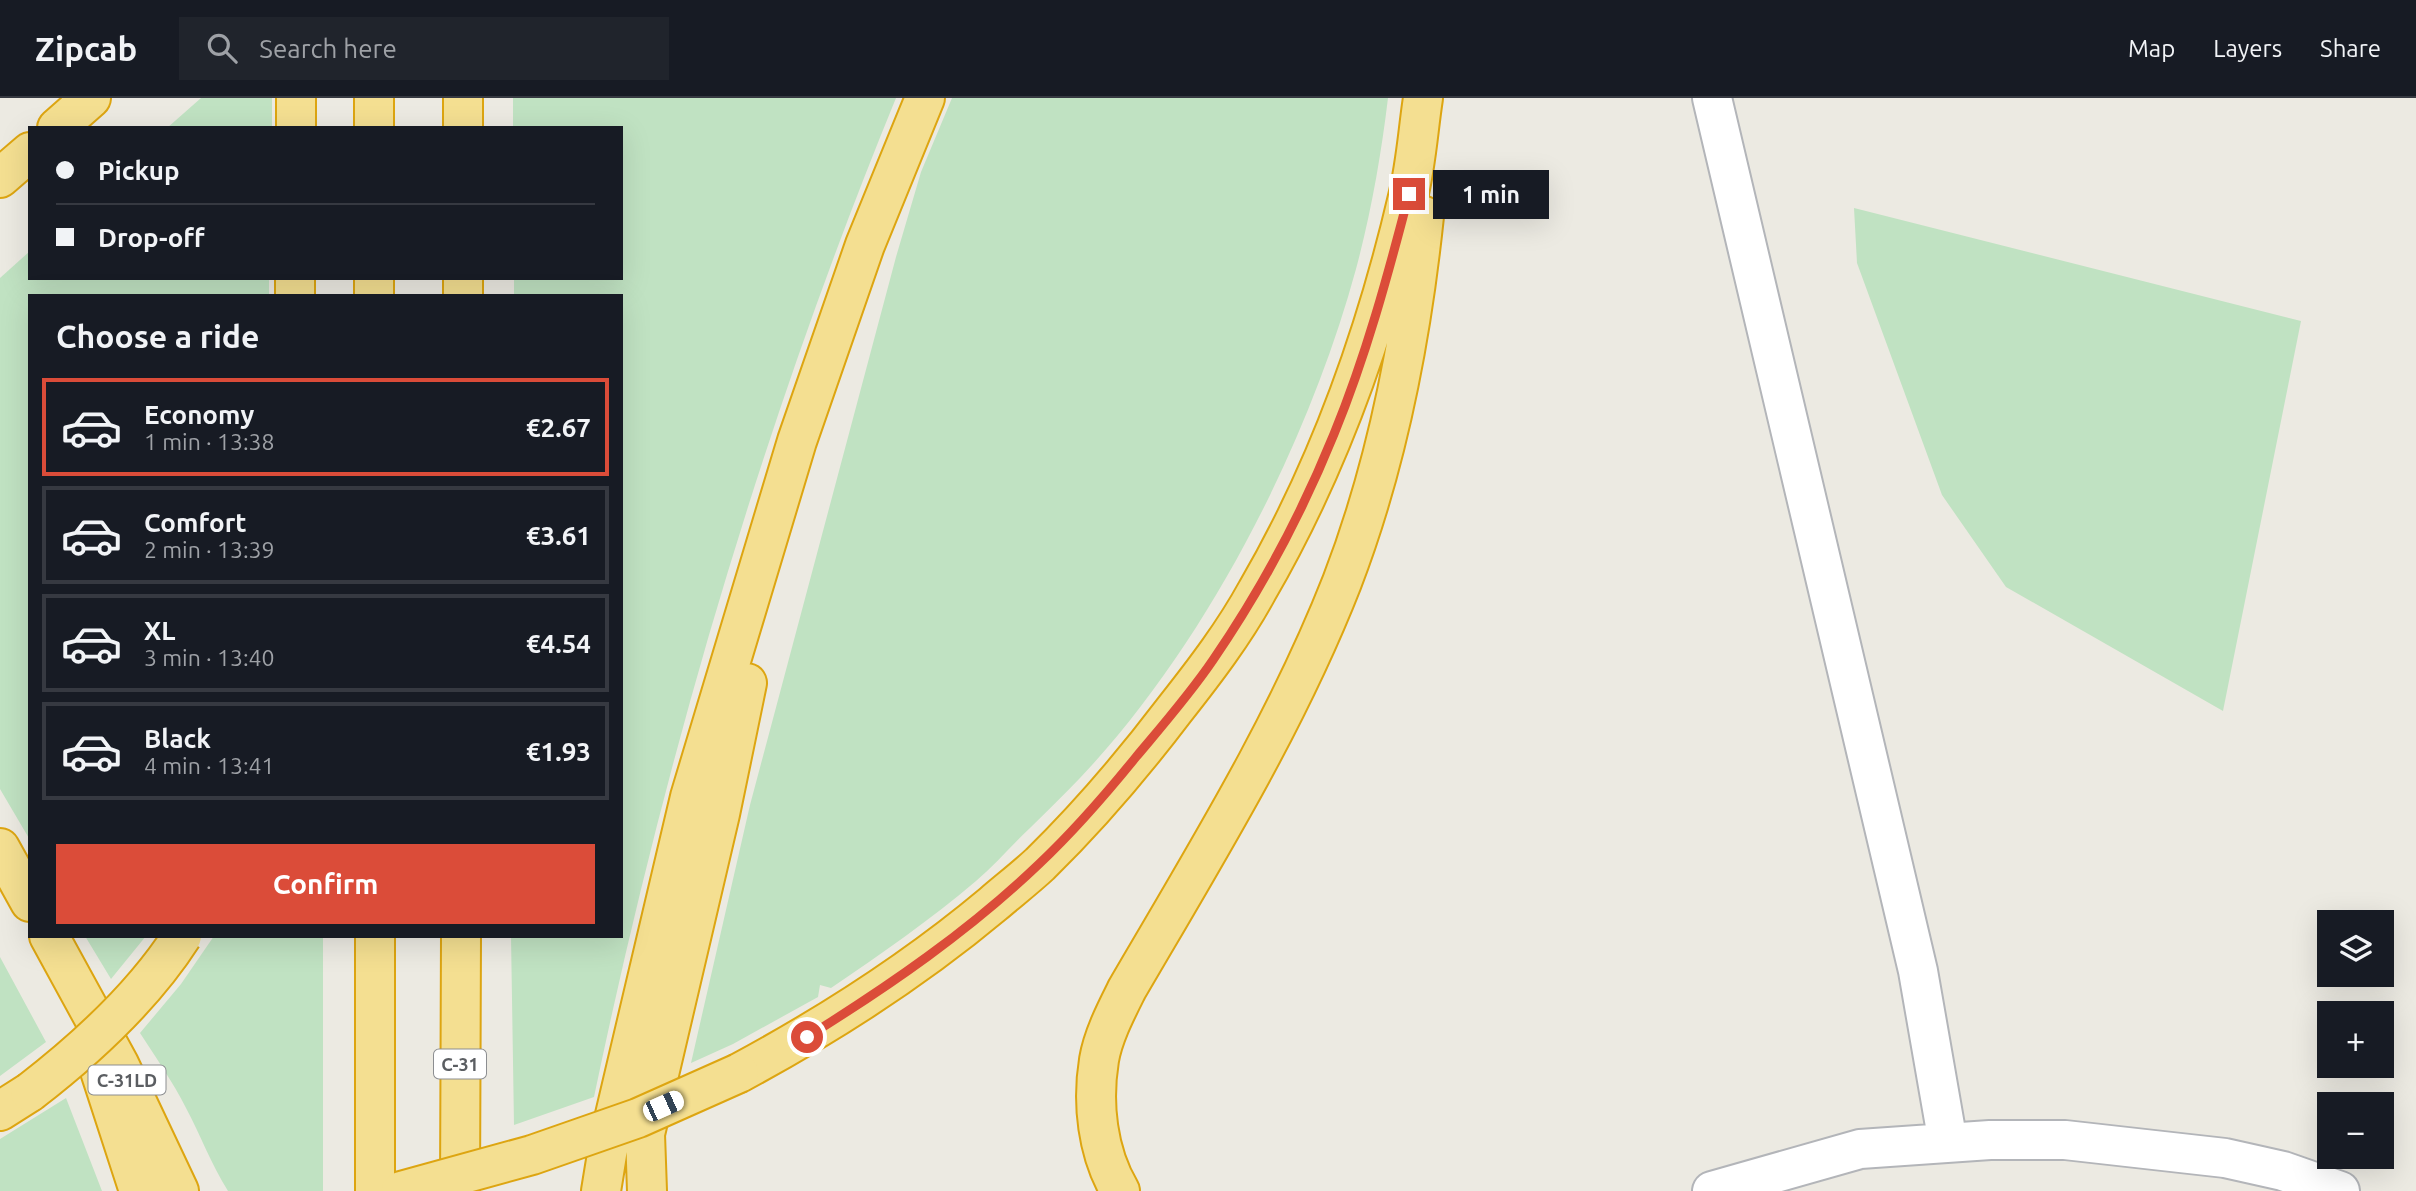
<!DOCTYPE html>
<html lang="en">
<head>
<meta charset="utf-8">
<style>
	:root { --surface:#171b24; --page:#20242c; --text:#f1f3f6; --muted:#9ea1a6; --line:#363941; --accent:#db4c39 }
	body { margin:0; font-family:Ubuntu,sans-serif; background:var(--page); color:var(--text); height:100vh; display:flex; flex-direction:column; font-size:26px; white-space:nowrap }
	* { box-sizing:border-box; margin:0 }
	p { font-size:23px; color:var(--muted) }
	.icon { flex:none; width:38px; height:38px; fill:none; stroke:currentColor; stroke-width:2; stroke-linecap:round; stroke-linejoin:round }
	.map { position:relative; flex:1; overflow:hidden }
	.details { position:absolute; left:28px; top:196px; width:595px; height:644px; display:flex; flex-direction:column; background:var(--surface); border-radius:0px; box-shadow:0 7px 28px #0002 }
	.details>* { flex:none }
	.guide { position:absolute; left:28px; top:28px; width:595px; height:154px; border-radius:0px; box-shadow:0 7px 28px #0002; display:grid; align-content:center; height:154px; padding:0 28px; background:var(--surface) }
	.fabs { position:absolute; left:2317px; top:812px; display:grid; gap:14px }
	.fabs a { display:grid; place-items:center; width:77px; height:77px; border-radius:0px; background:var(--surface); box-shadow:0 7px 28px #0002; font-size:35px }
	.end { position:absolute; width:32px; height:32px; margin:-16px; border:9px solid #db4c39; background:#fff; box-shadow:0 0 0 4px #fff }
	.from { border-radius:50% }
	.bubble { position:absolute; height:49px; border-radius:0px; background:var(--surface); box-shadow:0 7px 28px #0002; font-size:23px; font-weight:700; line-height:49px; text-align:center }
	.car { position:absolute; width:21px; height:42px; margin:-21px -10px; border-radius:9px; box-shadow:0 0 5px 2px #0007; background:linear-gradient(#fff 24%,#345 0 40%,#fff 0 76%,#345 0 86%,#fff 0) }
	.guide b { display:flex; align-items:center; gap:24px; height:66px; font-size:26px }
	.guide b+b { border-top:2px solid var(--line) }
	.guide i { width:18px; height:18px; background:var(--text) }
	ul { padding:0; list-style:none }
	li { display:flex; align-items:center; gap:21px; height:98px; margin:0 14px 10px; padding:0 14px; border:4px solid var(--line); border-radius:0px }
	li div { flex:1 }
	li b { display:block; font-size:26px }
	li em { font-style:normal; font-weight:700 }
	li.selected { border-color:var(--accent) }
	li>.icon { width:63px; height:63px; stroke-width:1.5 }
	h2 { padding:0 28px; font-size:32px; line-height:84px }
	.cta { display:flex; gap:14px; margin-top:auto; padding:14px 28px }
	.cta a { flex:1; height:80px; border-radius:0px; background:var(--accent); color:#fff; font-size:28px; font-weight:700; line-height:80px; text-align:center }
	header { display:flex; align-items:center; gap:42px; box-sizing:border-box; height:98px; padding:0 35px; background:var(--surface); border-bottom:2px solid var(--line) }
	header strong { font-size:33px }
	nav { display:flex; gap:38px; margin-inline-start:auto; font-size:24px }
	.search { width:490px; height:63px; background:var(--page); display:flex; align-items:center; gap:18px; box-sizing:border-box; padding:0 24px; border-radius:0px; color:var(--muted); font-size:26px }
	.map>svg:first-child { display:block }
	.green { fill:#c0e2c2 }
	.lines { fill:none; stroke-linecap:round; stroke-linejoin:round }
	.minor-casing { stroke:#b3b5b9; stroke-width:42 }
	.highway-casing { stroke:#dda511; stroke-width:42 }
	.minor { stroke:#fff; stroke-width:38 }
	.highway { stroke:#f4df91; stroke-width:38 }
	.highway-bridge-casing { stroke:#dda511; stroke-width:42; stroke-linecap:butt }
	.highway-bridge { stroke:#f4df91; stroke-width:38 }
	.route { stroke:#db4c39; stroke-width:9 }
	.labels { text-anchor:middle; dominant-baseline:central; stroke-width:5; stroke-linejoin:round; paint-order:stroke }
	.shield { fill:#fff; stroke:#8c8e91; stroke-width:2 }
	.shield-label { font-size:18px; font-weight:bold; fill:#5b5e62 }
</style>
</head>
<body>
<header>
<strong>Zipcab</strong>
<div class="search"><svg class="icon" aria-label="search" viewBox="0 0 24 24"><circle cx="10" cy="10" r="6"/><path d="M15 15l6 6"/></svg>Search here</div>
<nav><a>Map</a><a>Layers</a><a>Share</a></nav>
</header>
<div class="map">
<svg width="2416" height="1093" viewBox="0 0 2416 1093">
	<rect width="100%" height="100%" fill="#eceae2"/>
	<path class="green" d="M201 0H272V30H167Z
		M513 0H896C764 322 665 659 594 999L514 1027 511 838H621V198H514V180H621V30H513Z
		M952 0H1388C1381 58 1371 115 1356 171 1308 347 1206 547 1080 680 1064 697 1047 713 1030 730 1012 747 995 767 976 783 930 822 881 856 831 890L820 887 818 899 733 946 691 965 750 707 896 159 921 74Z
		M1854 110 2301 223 2223 613 2006 489 1942 397 1857 165Z
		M30 153V180H269V198H30V742L0 691V180Z
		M85 838H146L111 881Z
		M214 838H323V1093H228C211 1066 201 1038 186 1010 173 984 156 960 140 935L181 886Z
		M0 859 46 944 0 978Z
		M66 1000 102 1093H0V1041Z"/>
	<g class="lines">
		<g class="minor-casing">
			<path id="minor" d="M1712 0 1918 873 1948 1045
				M1712 1093 1860 1051 1990 1042H2065L2225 1060 2283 1073 2340 1093"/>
		</g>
		<g class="highway-casing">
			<path id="highway" d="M374 0V30
				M57 30 91 0
				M296 30V0
				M463 30V0
				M0 80 30 54
				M374 180V198
				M295 198V180
				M463 198V180
				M0 750 30 804
				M49 838 119 966 179 1093
				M375 838V1093
				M100 973 139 1093
				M739 975C830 926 913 873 993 806 1008 793 1025 780 1040 766 1089 718 1134 665 1175 611 1205 573 1234 535 1257 493 1328 371 1376 236 1408 99 1416 67 1418 33 1423 0
				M0 1013 30 994
				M460 1093 461 838
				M601 1093 610 1038 690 699 797 343 865 147 925 0
				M647 1093 645 1036 720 716 747 585
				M1120 1093C1097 1054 1092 1005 1099 962 1103 938 1116 913 1127 891 1204 759 1286 627 1342 484 1387 367 1411 243 1424 118"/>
		</g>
		<use href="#minor" class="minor"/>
		<use href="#highway" class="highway"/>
		<g class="highway-bridge-casing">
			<path id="highway-bridge" d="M30 994C87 950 143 899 182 838
				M401 1093 532 1057 638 1020 739 975"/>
		</g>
		<use href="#highway-bridge" class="highway-bridge"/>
	</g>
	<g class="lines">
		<path class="route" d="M807 939C889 888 969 833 1039 766 1074 733 1106 696 1136 659 1162 628 1190 596 1213 562 1261 492 1302 415 1334 336 1366 258 1388 177 1409 96"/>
	</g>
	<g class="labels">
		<g class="shield">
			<rect x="434" y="951.5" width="52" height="29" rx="5"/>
			<rect x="88.5" y="967.5" width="77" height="29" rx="5"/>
		</g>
		<g class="shield-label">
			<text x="460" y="966">C-31</text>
			<text x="127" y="982">C-31LD</text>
		</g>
	</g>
</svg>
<div class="fabs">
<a><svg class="icon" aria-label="layers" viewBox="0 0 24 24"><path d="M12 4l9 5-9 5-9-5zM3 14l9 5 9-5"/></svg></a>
<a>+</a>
<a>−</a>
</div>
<i class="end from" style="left:807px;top:939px"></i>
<i class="end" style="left:1409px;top:96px"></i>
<div class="bubble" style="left:1433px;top:72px;width:116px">1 min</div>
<i class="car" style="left:663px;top:1008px;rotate:66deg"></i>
<div class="guide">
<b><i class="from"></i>Pickup</b>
<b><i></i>Drop-off</b>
</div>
<section class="details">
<h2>Choose a ride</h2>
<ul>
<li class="selected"><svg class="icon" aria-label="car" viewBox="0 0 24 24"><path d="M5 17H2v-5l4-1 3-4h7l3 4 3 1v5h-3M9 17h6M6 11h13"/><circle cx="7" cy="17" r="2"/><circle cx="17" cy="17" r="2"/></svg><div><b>Economy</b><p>1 min · 13:38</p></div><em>€2.67</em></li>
<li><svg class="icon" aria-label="car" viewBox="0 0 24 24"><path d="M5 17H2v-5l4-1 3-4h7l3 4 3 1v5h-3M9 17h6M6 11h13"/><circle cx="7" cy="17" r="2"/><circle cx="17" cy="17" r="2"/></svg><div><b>Comfort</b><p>2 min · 13:39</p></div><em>€3.61</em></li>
<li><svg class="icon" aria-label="car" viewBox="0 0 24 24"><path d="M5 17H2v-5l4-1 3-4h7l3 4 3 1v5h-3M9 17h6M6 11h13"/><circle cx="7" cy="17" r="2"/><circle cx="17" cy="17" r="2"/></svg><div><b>XL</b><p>3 min · 13:40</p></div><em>€4.54</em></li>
<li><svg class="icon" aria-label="car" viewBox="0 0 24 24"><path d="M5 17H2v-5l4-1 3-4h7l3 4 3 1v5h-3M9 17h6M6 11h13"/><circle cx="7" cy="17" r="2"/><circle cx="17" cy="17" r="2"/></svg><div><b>Black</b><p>4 min · 13:41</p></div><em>€1.93</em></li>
</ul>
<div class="cta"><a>Confirm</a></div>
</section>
</div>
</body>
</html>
